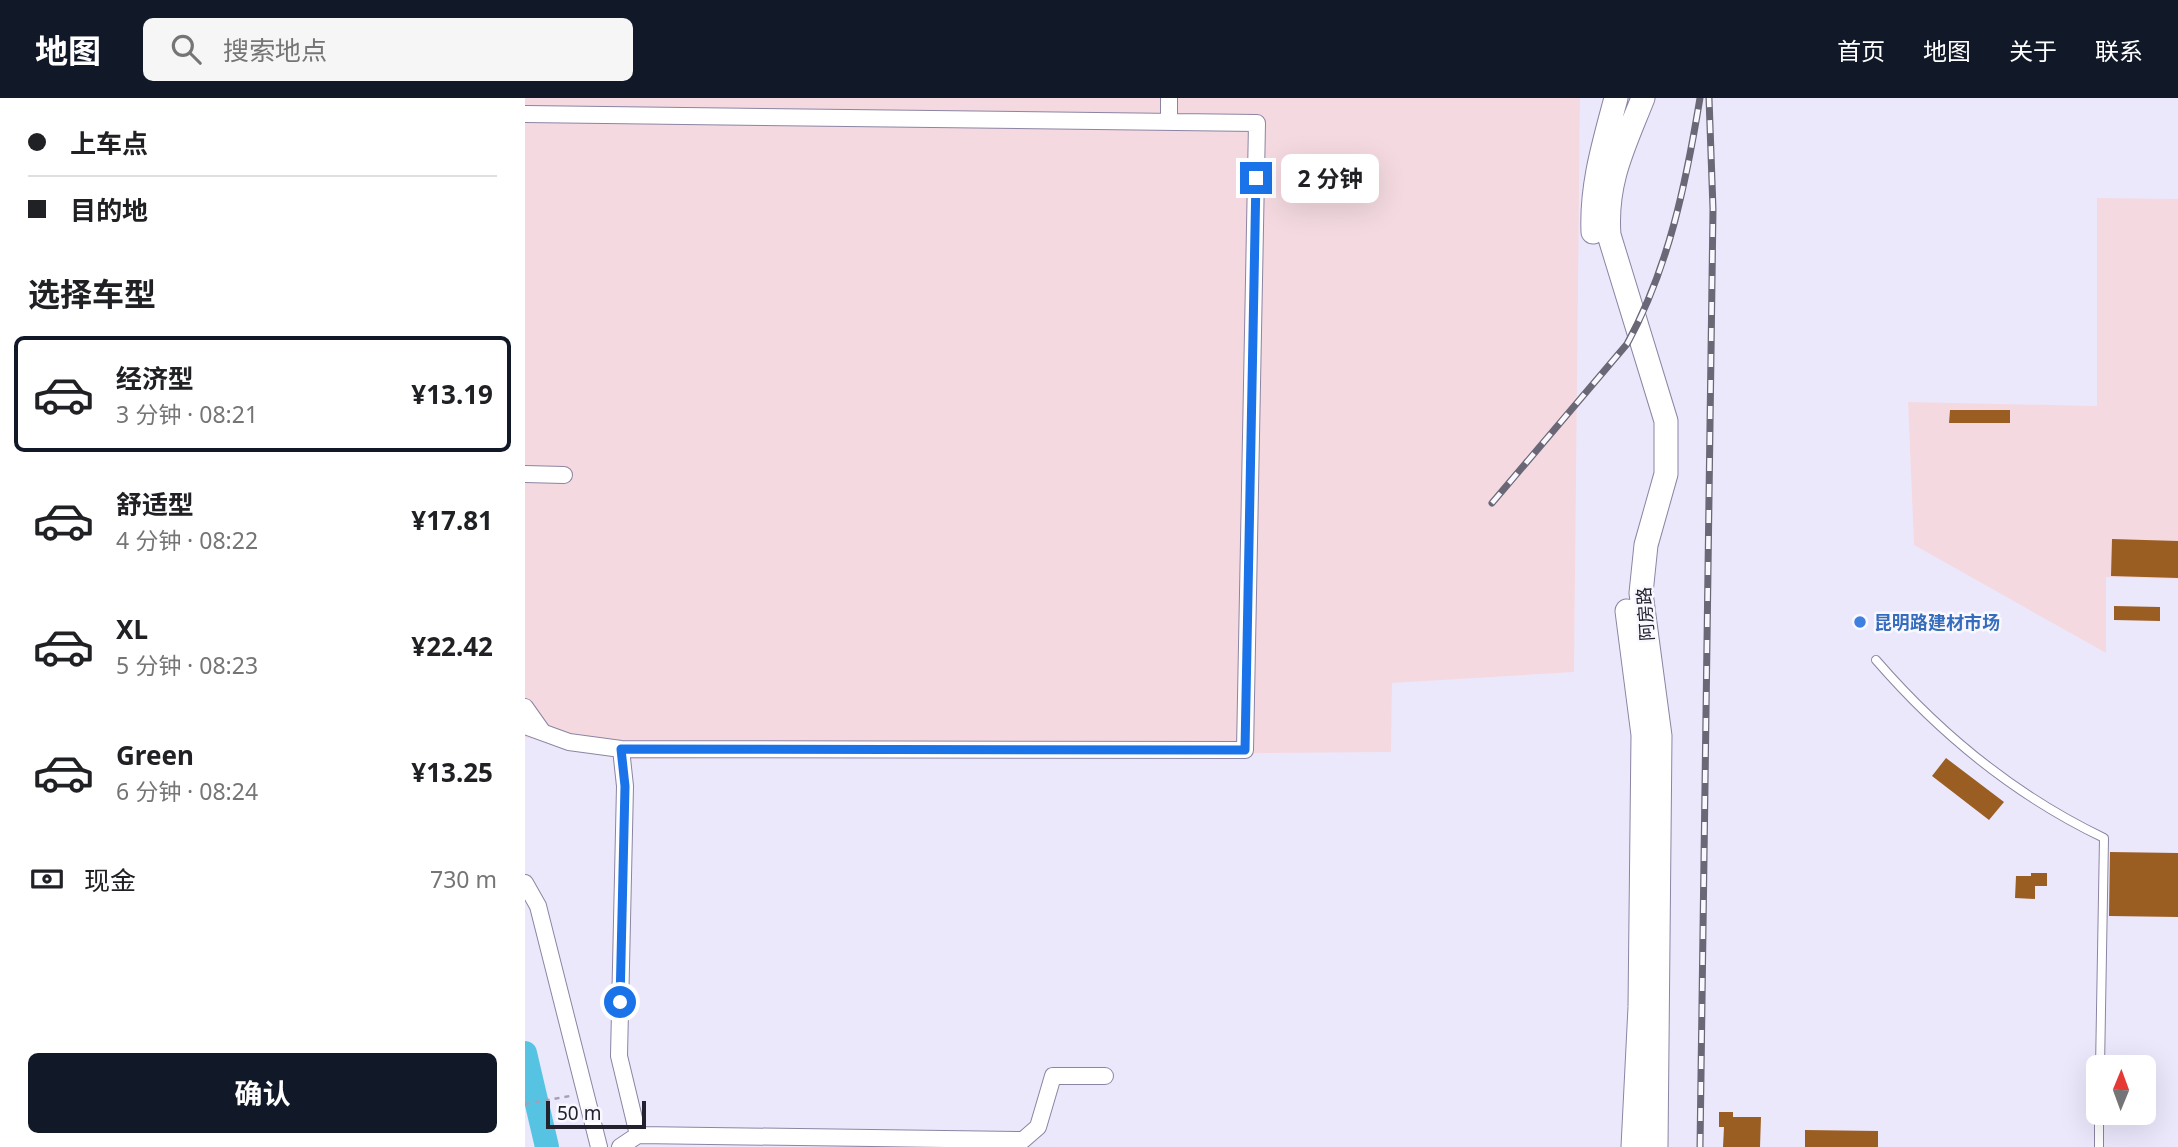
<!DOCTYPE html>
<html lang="zh">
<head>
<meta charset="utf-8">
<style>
	:root { --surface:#fff; --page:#f6f6f6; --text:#202124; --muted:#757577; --line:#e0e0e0; --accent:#111827 }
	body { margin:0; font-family:"Noto Sans","Noto Sans SC",sans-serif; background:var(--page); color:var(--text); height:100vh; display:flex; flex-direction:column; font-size:26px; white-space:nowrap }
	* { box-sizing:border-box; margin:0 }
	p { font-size:23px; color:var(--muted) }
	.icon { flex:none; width:38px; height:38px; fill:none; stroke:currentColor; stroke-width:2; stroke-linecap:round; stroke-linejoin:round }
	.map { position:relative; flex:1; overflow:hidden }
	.panel { display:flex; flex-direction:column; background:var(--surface); width:525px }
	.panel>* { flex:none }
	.hud { display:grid; align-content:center; height:154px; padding:0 28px; background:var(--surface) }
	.needle { width:46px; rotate:1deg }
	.tools { position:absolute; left:1561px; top:957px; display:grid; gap:14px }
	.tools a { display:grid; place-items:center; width:70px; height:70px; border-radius:10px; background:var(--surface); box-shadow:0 7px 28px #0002; font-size:35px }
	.scale { position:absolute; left:21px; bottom:18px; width:100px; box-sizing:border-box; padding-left:7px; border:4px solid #23212d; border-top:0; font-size:19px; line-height:24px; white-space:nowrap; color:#23212d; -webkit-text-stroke:5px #f9f8fe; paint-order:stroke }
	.end { position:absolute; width:32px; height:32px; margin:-16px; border:9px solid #1a73e8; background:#fff; box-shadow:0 0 0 4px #fff }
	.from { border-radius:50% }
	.bubble { position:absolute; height:49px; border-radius:10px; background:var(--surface); box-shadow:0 7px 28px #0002; font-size:23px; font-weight:700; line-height:49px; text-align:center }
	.hud b { display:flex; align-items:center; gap:24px; height:66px; font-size:26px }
	.hud b+b { border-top:2px solid var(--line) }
	.hud i { width:18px; height:18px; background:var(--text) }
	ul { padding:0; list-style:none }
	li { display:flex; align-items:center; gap:21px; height:116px; margin:0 14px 10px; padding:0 14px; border:4px solid transparent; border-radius:10px }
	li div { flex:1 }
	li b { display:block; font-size:26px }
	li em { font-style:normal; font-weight:700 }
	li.on { border-color:var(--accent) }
	li>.icon { width:63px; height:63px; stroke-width:1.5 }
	h2 { padding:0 28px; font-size:32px; line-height:84px }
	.pay { display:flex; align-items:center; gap:18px; height:77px; padding:0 28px; font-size:26px }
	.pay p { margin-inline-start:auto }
	.action { display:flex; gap:14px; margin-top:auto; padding:14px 28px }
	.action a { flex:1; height:80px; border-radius:10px; background:var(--accent); color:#fff; font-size:28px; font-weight:700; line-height:80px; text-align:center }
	header { display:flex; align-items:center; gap:42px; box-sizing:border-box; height:98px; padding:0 35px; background:var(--accent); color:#fff }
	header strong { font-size:33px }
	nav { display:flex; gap:38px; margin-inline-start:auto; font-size:24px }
	.search { width:490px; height:63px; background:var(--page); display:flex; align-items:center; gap:18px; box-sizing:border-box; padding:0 24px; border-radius:10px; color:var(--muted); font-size:26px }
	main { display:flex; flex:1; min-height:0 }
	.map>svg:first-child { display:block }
	.industrial { fill:#f4dae0 }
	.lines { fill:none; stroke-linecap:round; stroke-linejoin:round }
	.river { stroke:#57c3e3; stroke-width:24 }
	.building { fill:#9b5e22 }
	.lane-casing { stroke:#8b84a3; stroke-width:10 }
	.street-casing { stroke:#8b84a3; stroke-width:18 }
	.secondary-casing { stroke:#8b84a3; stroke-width:25 }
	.path { stroke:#a4a0b2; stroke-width:2.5; stroke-dasharray:5 5; stroke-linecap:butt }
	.lane { stroke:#fff; stroke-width:8 }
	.street { stroke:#fff; stroke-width:16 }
	.secondary { stroke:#fff; stroke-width:23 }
	.rail-casing { stroke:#6a6776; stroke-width:7 }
	.rail { stroke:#f9f8fe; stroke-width:4.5; stroke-dasharray:13; stroke-linecap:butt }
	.route { stroke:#1a73e8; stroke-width:9 }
	.shop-dot { fill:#3f7fe0; stroke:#f9f8fe; stroke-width:2.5 }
	.labels { text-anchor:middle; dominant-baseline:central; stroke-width:5; stroke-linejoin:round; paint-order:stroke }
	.street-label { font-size:18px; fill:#23212d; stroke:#f9f8fe }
	.shop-label { font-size:18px; font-weight:bold; fill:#366cbe; stroke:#f9f8fe; text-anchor:start }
</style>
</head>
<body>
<header>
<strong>地图</strong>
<div class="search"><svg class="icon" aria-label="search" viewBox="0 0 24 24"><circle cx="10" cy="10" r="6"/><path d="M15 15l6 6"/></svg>搜索地点</div>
<nav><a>首页</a><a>地图</a><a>关于</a><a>联系</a></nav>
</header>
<main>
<section class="panel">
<div class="hud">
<b><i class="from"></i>上车点</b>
<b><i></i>目的地</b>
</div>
<h2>选择车型</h2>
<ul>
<li class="on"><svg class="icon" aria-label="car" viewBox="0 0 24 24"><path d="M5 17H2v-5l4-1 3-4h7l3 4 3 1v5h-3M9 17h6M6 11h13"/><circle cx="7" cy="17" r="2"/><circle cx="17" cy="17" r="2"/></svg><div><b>经济型</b><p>3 分钟 · 08:21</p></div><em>¥13.19</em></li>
<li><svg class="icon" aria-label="car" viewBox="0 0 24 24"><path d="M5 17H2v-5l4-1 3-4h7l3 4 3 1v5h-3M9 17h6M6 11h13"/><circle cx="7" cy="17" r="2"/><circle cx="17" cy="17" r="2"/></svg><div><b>舒适型</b><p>4 分钟 · 08:22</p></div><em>¥17.81</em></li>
<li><svg class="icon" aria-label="car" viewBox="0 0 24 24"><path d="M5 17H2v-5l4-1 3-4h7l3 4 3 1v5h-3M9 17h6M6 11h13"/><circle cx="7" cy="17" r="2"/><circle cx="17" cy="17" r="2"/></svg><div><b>XL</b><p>5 分钟 · 08:23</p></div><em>¥22.42</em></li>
<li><svg class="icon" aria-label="car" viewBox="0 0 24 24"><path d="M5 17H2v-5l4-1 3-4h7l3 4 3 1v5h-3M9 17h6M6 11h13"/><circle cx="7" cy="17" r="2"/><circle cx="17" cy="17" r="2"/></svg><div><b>Green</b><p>6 分钟 · 08:24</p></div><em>¥13.25</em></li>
</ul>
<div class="pay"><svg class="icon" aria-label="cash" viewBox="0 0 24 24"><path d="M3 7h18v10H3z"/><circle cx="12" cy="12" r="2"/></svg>现金<p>730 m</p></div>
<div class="action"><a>确认</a></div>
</section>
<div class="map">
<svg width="1653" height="1049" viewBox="0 0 1653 1049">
	<rect width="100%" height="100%" fill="#ece8fc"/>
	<path class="industrial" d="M0 0H1055L1049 574 867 585 866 654 93 661 0 639Z
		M1572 100 1653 101V481L1581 479V555L1389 447 1383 304 1572 308Z"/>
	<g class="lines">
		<path class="river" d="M0 955 22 1049"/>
	</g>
	<path class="building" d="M1425 312H1485V325H1424Z
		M1587 441 1653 443V480L1586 478Z
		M1589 508 1635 509V523L1589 522Z
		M1421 660 1479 704 1464 722 1407 678Z
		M1585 754 1653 755V819L1584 818Z
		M1506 775H1522V788H1510V801L1490 800 1491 778H1506Z
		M1194 1014H1208V1019H1236L1235 1049H1198L1199 1029H1194Z
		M1280 1032 1353 1033V1049H1280Z"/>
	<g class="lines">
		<g class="lane-casing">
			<path id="lane" d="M1351 562C1416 637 1489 697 1579 740L1575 970
				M1574 1049V1015"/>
		</g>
		<g class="street-casing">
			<path id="street" d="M0 16 732 25 720 652 96 651 44 644 0 628
				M644 24V0
				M0 376 39 377
				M0 609 17 633
				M96 651 100 688 94 958 113 1037 498 1042 513 1029 528 978H580
				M0 785 13 808 74 1049
				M95 1049 113 1037"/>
		</g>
		<g class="secondary-casing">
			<path id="secondary" d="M1118 0C1099 48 1080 84 1084 137L1141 323V376L1121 447 1116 495 1135 638 1131 1049
				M1068 134C1066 87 1079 45 1091 0
				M1102 513 1118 637 1115 909 1108 1049"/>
		</g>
		<path class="path" d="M0 1006 45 998"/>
		<use href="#lane" class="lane"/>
		<use href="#street" class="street"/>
		<use href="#secondary" class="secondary"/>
		<g class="rail-casing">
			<path id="rail" d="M967 405 1102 246C1144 169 1161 85 1175 0
				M1175 1049 1188 111 1184 0"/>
		</g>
		<use href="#rail" class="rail"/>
	</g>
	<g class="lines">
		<path class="route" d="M95 904 100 688 96 651 720 652 731 80"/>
	</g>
	<circle class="shop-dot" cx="1335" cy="524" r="7"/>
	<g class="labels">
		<g class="street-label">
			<text transform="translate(1120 516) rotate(-94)">阿房路</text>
		</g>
		<g class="shop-label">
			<text x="1349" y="524">昆明路建材市场</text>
		</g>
	</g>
</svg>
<div class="tools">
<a><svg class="needle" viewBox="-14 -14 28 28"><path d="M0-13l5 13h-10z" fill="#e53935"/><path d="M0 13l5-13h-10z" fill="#757577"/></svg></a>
</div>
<div class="scale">50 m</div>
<i class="end from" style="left:95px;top:904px"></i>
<i class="end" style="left:731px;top:80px"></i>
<div class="bubble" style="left:756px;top:56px;width:98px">2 分钟</div>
</div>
</main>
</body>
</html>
